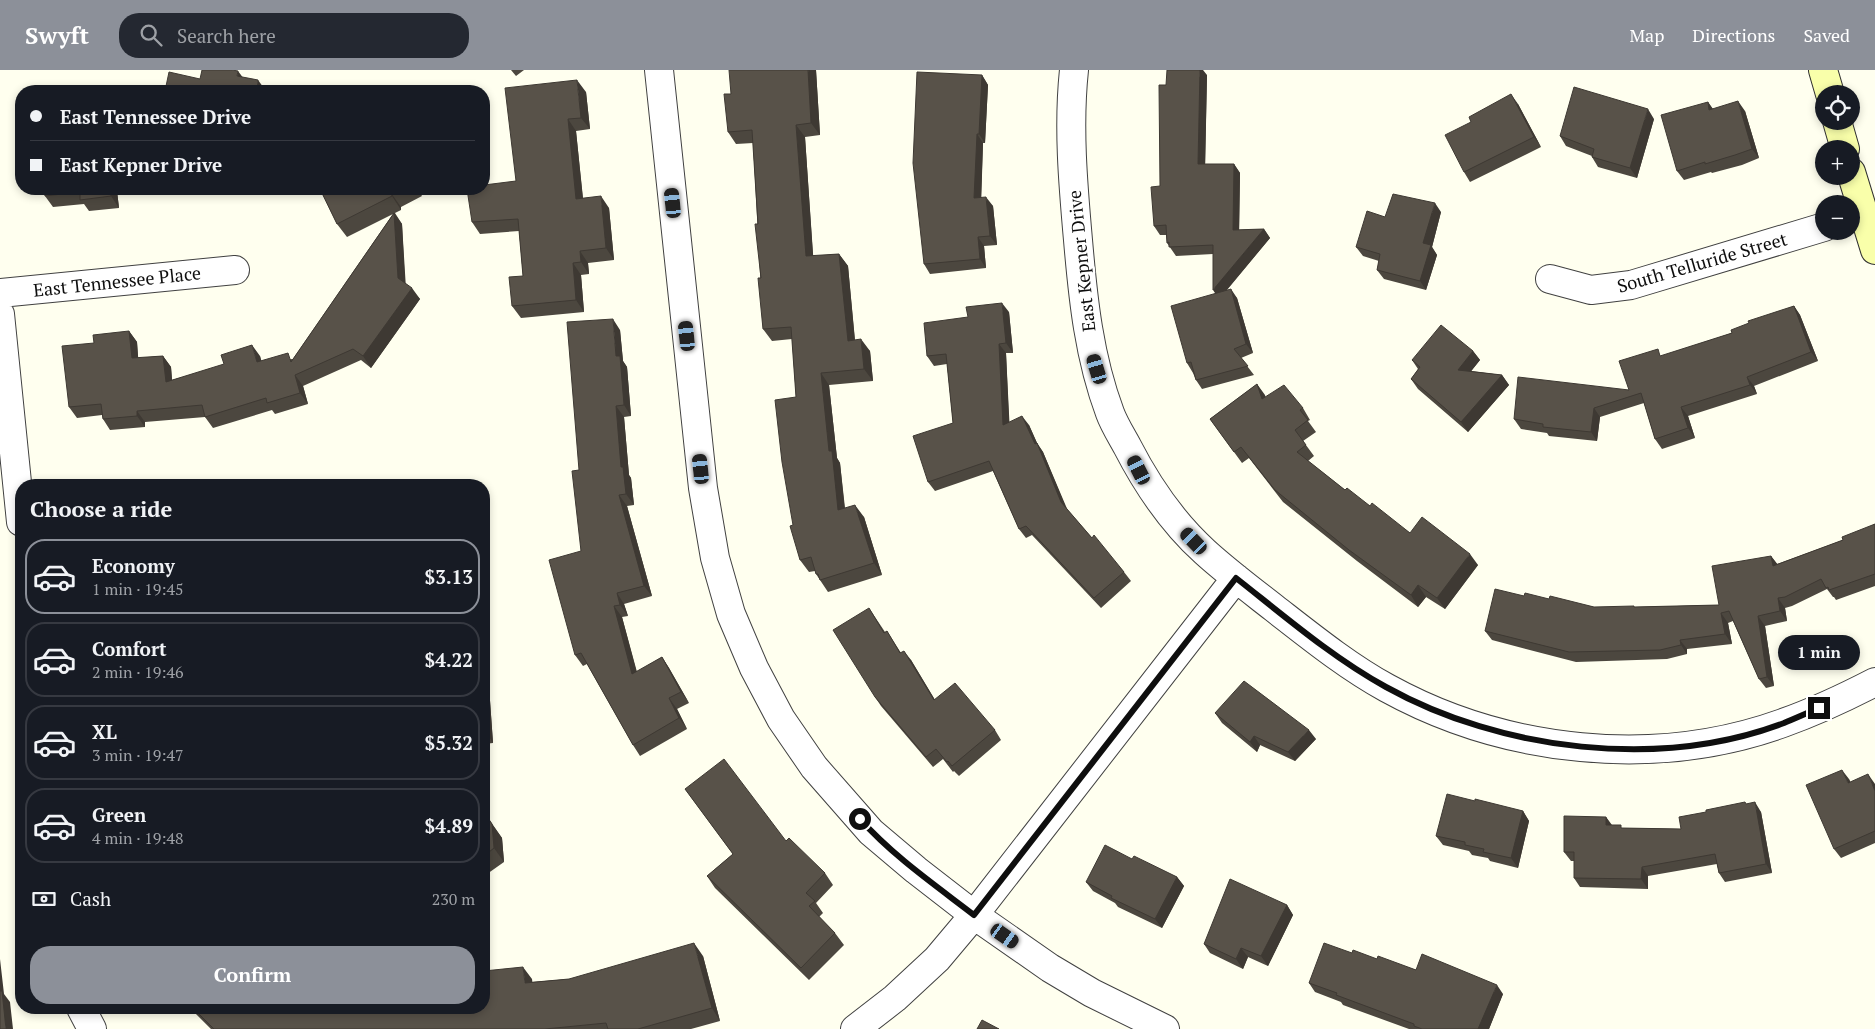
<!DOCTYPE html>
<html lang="en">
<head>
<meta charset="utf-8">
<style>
	:root { --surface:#171b24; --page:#242831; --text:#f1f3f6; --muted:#9ea1a6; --line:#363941; --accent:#8c9099 }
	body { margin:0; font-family:"PT Serif",serif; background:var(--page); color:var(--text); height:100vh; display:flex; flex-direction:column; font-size:19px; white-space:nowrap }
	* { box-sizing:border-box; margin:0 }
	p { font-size:16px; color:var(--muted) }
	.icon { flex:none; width:28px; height:28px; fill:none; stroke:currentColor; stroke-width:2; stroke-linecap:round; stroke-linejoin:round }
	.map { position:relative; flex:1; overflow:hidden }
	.details { position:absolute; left:15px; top:409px; width:475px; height:535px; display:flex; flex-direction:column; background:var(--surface); border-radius:20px; box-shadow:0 2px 8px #0003 }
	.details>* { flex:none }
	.hud { position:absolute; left:15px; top:15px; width:475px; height:110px; border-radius:20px; box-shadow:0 2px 8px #0003; display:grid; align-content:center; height:110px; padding:0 15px; background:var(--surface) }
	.tools { position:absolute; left:1815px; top:15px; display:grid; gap:10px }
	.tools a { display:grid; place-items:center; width:45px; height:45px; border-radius:50%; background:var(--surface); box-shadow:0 2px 8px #0003; font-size:25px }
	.end { position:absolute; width:22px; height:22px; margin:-11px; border:6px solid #0e0e0e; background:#fff; box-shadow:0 0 0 2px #fff }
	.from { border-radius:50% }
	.bubble { position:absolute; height:35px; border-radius:18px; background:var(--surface); box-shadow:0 2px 8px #0003; font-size:16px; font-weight:800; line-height:35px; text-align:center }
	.car { position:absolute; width:15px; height:30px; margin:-15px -8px; border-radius:6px; box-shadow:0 0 4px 1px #0007; background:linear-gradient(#222 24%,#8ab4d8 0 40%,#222 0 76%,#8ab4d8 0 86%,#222 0) }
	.hud b { display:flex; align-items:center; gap:18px; height:48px; font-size:19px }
	.hud b+b { border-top:1px solid var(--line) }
	.hud i { width:12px; height:12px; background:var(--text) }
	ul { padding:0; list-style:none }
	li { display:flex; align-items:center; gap:15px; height:75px; margin:0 10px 8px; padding:0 5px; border:2px solid var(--line); border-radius:20px }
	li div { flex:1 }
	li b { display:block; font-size:19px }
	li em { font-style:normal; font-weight:800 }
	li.current { border-color:var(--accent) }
	li>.icon { width:45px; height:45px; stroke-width:1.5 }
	h2 { padding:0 15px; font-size:22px; line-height:60px }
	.pay { display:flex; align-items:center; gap:12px; height:55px; padding:0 15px; font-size:19px }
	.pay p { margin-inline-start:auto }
	.primary-button { display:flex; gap:10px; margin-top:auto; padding:10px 15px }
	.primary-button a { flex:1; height:58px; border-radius:20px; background:var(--accent); color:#fff; font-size:20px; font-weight:800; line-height:58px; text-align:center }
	header { display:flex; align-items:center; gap:30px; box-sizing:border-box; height:70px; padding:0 25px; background:var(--accent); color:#fff }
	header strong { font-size:24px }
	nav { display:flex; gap:28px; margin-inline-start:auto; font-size:18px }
	.search { width:350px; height:45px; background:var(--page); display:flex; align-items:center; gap:12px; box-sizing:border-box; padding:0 18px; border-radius:20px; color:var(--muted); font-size:19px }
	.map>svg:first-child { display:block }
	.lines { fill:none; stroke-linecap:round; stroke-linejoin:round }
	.street-casing { stroke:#414141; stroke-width:30 }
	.secondary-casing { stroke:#303030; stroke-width:30 }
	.street { stroke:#fff; stroke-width:28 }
	.secondary { stroke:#f9ffaa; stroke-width:28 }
	.wall { fill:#4c473f }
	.shaded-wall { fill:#3e3933 }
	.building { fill:#585249; stroke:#3e3933 }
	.route { stroke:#0e0e0e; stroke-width:6 }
	.labels { text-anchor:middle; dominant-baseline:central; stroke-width:5; stroke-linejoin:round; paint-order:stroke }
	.street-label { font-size:18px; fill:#0e0e0e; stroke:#fff }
</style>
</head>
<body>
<header>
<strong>Swyft</strong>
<div class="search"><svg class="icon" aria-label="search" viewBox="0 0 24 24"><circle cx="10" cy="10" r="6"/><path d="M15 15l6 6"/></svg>Search here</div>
<nav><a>Map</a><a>Directions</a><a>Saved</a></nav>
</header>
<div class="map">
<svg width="1875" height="959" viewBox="0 0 1875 959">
	<rect width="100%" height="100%" fill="#ffffef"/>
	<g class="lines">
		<g class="street-casing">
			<path id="street" d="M659 0 703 418 715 488 731 544 754 598 781 649 814 697 871 762 916 800 974 845 1050 898 1092 923 1165 959
				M1074 0C1068 56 1073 114 1078 170 1083 229 1089 287 1110 343 1114 354 1121 365 1127 376 1147 415 1173 453 1205 482 1227 502 1251 520 1274 538 1310 566 1347 596 1387 618 1505 683 1655 699 1783 653 1814 642 1846 627 1875 612
				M1550 209 1591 220 1631 215 1824 157
				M0 223 235 200
				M0 244 21 452
				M81 938 92 959
				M855 959 895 928 937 889 974 845 1236 508"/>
		</g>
		<g class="secondary-casing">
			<path id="secondary" d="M1823 0 1830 24
				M1837 51 1845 79
				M1851 102 1875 180"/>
		</g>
		<use href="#street" class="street"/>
		<use href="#secondary" class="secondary"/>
	</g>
	<path class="wall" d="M511 0H524L516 6Z
		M816 0 820 65 805 67 813 186 839 184 848 196 855 270 870 281 873 311 829 315 837 388 840 393 845 438 864 447 882 505 828 522 816 504 815 501 809 502 800 490 793 455 796 327 792 269 772 271 763 259 753 73 736 74 728 62 731 24Z
		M982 5 988 15 985 73H983L981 127 993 136 997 175 984 176 986 198 930 204 924 194Z
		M1207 5 1205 94H1234L1240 103 1239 160 1264 159 1270 168 1227 220 1237 228 1253 283 1241 288 1254 305 1202 319 1196 310 1193 303 1187 293 1215 223 1213 184 1176 186 1167 173 1166 165H1160L1154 156 1160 116 1166 15Z
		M586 22 590 59 576 61 583 128 609 138 614 190 588 193 589 204 581 205 584 242 521 248 512 236 523 206 519 161 480 164 472 152 516 111Z
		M1708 32 1713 39 1745 41 1759 88 1742 95 1712 103 1711 102 1684 110 1677 101Z
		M1518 34 1541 77 1470 112 1464 102Z
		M1654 49 1637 108 1598 97 1592 87V86L1566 76 1560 66Z
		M44 119H137L117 121 119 138 89 141 84 134 53 137 45 126Z
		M320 119H418L422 126 401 137V140L395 143 402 154 405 213 420 229 371 298 361 290 303 316 308 334 275 344 272 340 213 358 205 347 145 352V357L110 360 103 349 102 345 77 348 69 337 94 273 129 261 137 272 138 288 163 286 171 297 172 310 260 286 261 291 293 289 393 144 347 167 337 154Z
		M1441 142 1432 177 1437 185 1426 220 1384 209 1377 200 1379 191 1363 186 1356 177 1385 147Z
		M1794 236 1800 245 1818 291 1754 316 1757 324 1688 346 1695 368 1662 379 1655 369 1644 333 1600 347 1597 371 1549 366 1547 363 1521 359 1514 349 1629 320 1662 286 1732 263Z
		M1009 242 1013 283H1006L1009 352 1029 355 1037 373 1043 382 1066 438 1092 468 1124 502 1131 511 1101 538 1032 465 1026 468 1019 459 993 401 935 421 928 412 953 353 947 294 934 296 927 286 968 247Z
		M620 260 623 291 627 297 631 346 624 347 629 405 631 408 634 435 627 436 652 526 624 534 628 546 622 547 637 602 662 587 669 598 689 633 677 639 687 659 640 686 633 675 587 594 583 596 575 585 581 481 579 400Z
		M1473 281 1480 290 1471 301 1502 305 1509 315 1468 362 1418 319 1411 309 1418 299 1412 290Z
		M1257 314 1265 327 1303 338 1310 350 1308 351 1316 362 1303 371 1314 386 1308 391 1345 420 1370 436 1410 463 1478 495 1445 539 1426 527 1418 537 1357 491 1283 432 1249 388 1242 393 1210 349Z
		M1875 454V516L1836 530 1834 527H1833L1827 519 1792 536 1785 538 1787 551 1765 556 1774 616 1766 618 1759 609 1733 551 1728 553 1732 574 1687 579V584L1667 589 1576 592 1492 570 1485 561 1524 526 1549 529 1594 537H1635L1719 535 1771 486 1777 494 1843 470Z
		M869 538 885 562 887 561 901 583 911 590 935 630 995 660 1001 670 959 706 954 701 953 702 943 689 933 697 881 636 875 627Z
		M484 571 486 574 493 673 484 674Z
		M1215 643 1316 669 1295 691 1260 675 1257 682 1222 653Z
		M1849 709 1850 712 1875 715V773L1841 788 1834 779Z
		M685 719 786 771 825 803 833 815 816 833 823 843 819 847 835 863 844 875 809 910 715 818 707 806 733 784Z
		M1747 734 1761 742 1772 803 1725 812 1719 803 1717 794 1648 806V819L1580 817 1574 808V791H1571L1564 782 1606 747 1612 755 1622 758 1681 759Z
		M1523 741 1529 751 1518 798 1490 791 1488 788 1472 785 1469 781 1443 775 1436 766Z
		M484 742 502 768 504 792 487 804 484 800Z
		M1132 789 1177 807 1184 816 1162 858 1118 837 1115 833 1093 821 1086 812Z
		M1287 835 1293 845 1268 896 1248 887 1243 899 1210 883 1204 874Z
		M1352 883 1377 889 1503 924 1489 959H1409L1343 935 1341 932 1315 922 1309 913Z
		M703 886 720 951 691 959H211L190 938H484L532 909V912L569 909Z"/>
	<path class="shaded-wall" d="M808 0H816L820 65 811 53Z
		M1200 0H1203L1207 5 1205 103 1198 94Z
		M238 1 247 13 237 6Z
		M982 5 988 15 985 73 979 64Z
		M258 10 266 21H257V20Z
		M577 10 586 22 590 59 581 48Z
		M1511 24 1518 34 1541 77 1534 67Z
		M1738 31 1745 41 1759 88 1752 79Z
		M1708 32 1714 41 1709 40Z
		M1648 39 1654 49 1637 108 1630 98Z
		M568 49 576 61 584 140 576 129Z
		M796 55 805 67 814 198 806 186Z
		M977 64 983 73 981 137 974 128Z
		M1234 94 1240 103 1239 169 1233 160Z
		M110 119H116L117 121 119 138 111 126Z
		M391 123 401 137V140L392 126Z
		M601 126 609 138 614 190 606 178Z
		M986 127 993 136 997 175 990 166Z
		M1435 133 1441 142 1432 177 1437 185 1426 220 1420 211 1423 173Z
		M394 143 402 154 406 219 398 208Z
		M1264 159 1270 168 1219 229 1213 220Z
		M978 167 984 176 986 198 980 189Z
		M580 181 588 193 589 204 581 192Z
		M839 184 848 196 856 283 848 271Z
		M573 193 581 205 584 242 576 230Z
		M412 218 420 229 371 298 363 286Z
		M1231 219 1237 228 1253 283 1246 274Z
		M1002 233 1009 242 1013 283 1006 273Z
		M1794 236 1800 245 1818 291 1811 282Z
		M613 249 620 260 623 291 627 297 631 346 624 335 616 286Z
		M129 261 137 272 139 299 132 288Z
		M861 269 870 281 873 311 864 299Z
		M999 274 1006 283 1010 364 1003 355Z
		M252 275 260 286 265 303 257 292Z
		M1473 281 1480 290 1465 309 1458 300Z
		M163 286 171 297 173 323 166 312Z
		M821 303 829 315 837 388 840 393 846 452 838 440 829 381Z
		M295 305 303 316 308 334 300 323Z
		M1502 305 1509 315 1468 362 1461 352Z
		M1747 307 1754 316 1757 324 1750 315Z
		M1257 314 1265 325 1269 340 1262 329Z
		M616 336 624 347 629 405 631 408 634 435 626 424 621 397Z
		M1681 337 1688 346 1695 368 1688 358Z
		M1594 338 1600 347 1597 371 1591 362Z
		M137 341 145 352V357L137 346Z
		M1022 346 1029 355 1037 373 1043 382 1068 441 1061 432Z
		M619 425 627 436 652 526 644 516Z
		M855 435 864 447 882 505 874 493Z
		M1470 484 1478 495 1445 539 1437 528Z
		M1771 486 1778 495 1773 496Z
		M1418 515 1426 527 1418 537 1411 525Z
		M617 523 624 534 628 546 620 535Z
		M1778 528 1785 538 1787 551 1780 541Z
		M614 536 622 547 640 615 632 604Z
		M1721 543 1728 553 1732 574 1725 564Z
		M1758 546 1765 556 1774 616 1767 607Z
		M1680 570 1687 579V584L1681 575Z
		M484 571 486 574 493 673 484 659Z
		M904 581 911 590 941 640 934 630Z
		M662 587 669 598 689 633 681 622Z
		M669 628 677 639 687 659 679 648Z
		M1309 660 1316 669 1295 691 1288 682Z
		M1254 666 1260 675 1257 682 1250 672Z
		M1842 700 1849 709 1855 722 1848 713Z
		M1868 704 1875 714V721Z
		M1755 732 1761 742 1772 803 1766 794Z
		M1523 741 1529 751 1518 798 1511 788Z
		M1606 747 1612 756 1606 755Z
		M492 754 502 768 504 792 494 778Z
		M1642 797 1648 806V819L1641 809Z
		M1177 807 1184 816 1162 858 1155 849Z
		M1287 835 1293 845 1268 896 1261 886Z
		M694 873 703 886 720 951 712 938Z
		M1241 878 1248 887 1243 899 1236 889Z
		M0 889 4 924 10 932 13 959H6L0 926Z
		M523 897 532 909 534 925 525 913Z
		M1497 915 1503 924 1489 959H1478Z"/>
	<path class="building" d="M202 0H232L238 1 237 6 258 10 257 20 260 21H165L169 2 200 9Z
		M729 0H808L811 53 796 55 806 186 839 184 848 271 861 269 864 299 821 303 829 381H832L838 440 855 435 874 493 820 510 818 504H816L811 487 800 490 790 456 793 455 782 392 775 330 796 327 791 257 763 259 758 208H761L755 154H758L752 60 728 62 724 24H731Z
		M1167 0H1200L1198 94H1234L1233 160 1264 159 1213 220V175L1169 177V172L1167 173 1166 155 1154 156 1151 117 1160 116 1159 15H1166Z
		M917 2 982 5 979 64H977L974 128 986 127 990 166 978 167 980 189 924 194 913 93Z
		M577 10 581 48 568 49 576 129 601 126 606 178 580 181 581 192 573 193 576 230 512 236 509 207 523 206 518 149 472 152 467 119H484V115L516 111 505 18Z
		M381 17 383 21H372Z
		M1574 17 1648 39 1630 98 1592 87 1594 79 1560 66Z
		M1511 24 1534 67 1464 102 1445 65 1471 52 1469 47Z
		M1738 31 1752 79 1735 85 1705 94V92L1677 101 1661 45 1708 32 1709 40Z
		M44 119H110L111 126 80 130V122L45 126Z
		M320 119H401L391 123 392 126 337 154Z
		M1393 124 1435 133 1423 173 1431 175 1420 211 1377 200 1380 184 1356 177 1367 141 1385 147Z
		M394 143 398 208 412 218 363 286 353 279 295 305 300 323 267 333 266 328 205 347 202 335 137 341V346L103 349 101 334 69 337 62 276 94 273 93 265 129 261 132 288 163 286 166 312 224 294 221 285 252 275 257 292 288 283 291 292Z
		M1231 219 1246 274 1234 279 1248 296 1196 310 1191 292 1187 293 1171 236Z
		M1002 233 1006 273 999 274 1003 355 1022 346 1035 374 1037 373 1061 432 1092 468 1094 465 1124 502 1094 528 1026 456 1019 459 989 391 928 412 913 366 953 353 946 284 927 286 924 253 968 247 966 237Z
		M1794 236 1811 282 1747 307 1750 315 1681 337 1688 358 1655 369 1641 323 1594 338 1591 362 1543 357V354L1514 349 1518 307 1629 320 1619 291 1658 279 1660 286 1732 263 1731 260 1749 253 1748 251Z
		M613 249 616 286H620L624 335 616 336 621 397H623L626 424 619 425 644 516 617 523 620 535 614 536 632 604 662 587 681 622 669 628 679 648 633 675 581 583 575 585 549 490 581 481 572 401 579 400 567 252Z
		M1441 255 1473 281 1458 300 1502 305 1461 352 1411 309 1420 297 1412 290Z
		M1257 314 1262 329 1284 315 1303 338 1300 340 1308 350 1295 360 1306 375 1297 382 1345 420 1347 418 1370 436 1372 433 1410 463 1422 447 1470 484 1437 528 1418 515 1411 525 1349 480 1275 420 1241 377 1234 382 1210 349Z
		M1875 454V504L1829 520 1828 517 1826 518 1821 509 1785 527 1778 528 1780 541 1758 546 1767 607 1759 609 1729 541 1721 543 1725 564 1680 570 1681 575 1660 580 1569 582 1485 561 1495 519 1524 526 1525 523 1549 529 1550 526 1594 537 1634 536V537L1719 535 1712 496 1771 486 1773 496 1843 470 1842 467Z
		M869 538 884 563 887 561 900 583 904 581 934 630 955 613 995 660 952 696 948 691 947 692 936 679 926 687 875 627 833 560Z
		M1244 611 1309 660 1288 682 1254 666 1250 672 1215 643Z
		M724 689 786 771 789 768 825 803 806 823 815 831 809 836 835 863 801 898 707 806 733 784 685 719Z
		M1842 700 1848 713 1868 704 1875 721V761L1834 779 1806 715Z
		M1447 724 1475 731V729L1523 741 1511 788 1483 782 1484 779 1465 775V772L1436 766Z
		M1745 732 1746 734 1755 732 1766 794 1719 803 1715 784 1642 797 1641 809 1574 808V782H1564V746L1606 747V755H1621V758L1681 759 1679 747 1706 742V740Z
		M484 742 492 754 494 778 484 786Z
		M1105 775 1132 789 1134 786 1177 807 1155 849 1111 828 1112 826 1086 812Z
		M1230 809 1287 835 1261 886 1241 878 1236 889 1204 874Z
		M694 873 712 938 638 959H608L606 953 545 959H214L193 938H484V901L523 897 525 913 569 909Z
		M1324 873 1352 883 1353 880 1377 889 1378 886 1416 900 1422 884 1497 915 1478 959H1422L1414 956V954L1336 925 1337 923 1309 913Z
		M0 921H2L6 959H0Z
		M982 950 999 959H977Z"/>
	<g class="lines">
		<path class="route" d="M860 749C893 786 935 815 974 845L1236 508C1283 545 1333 588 1386 617 1501 681 1660 700 1784 653 1796 648 1807 643 1819 638"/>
	</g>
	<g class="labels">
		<g class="street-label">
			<text transform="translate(1081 191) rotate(-96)">East Kepner Drive</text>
			<text transform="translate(1702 192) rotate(-16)">South Telluride Street</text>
			<text transform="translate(117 211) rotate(-6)">East Tennessee Place</text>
		</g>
	</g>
</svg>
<div class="tools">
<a><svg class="icon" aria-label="locate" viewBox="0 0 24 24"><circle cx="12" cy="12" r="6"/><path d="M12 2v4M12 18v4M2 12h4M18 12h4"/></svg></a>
<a>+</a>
<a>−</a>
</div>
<i class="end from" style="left:860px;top:749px"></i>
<i class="end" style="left:1819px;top:638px"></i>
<div class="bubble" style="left:1778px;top:565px;width:82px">1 min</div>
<i class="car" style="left:673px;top:133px;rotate:354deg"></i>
<i class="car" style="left:687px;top:266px;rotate:354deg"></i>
<i class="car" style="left:1097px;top:299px;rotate:343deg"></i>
<i class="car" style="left:701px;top:399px;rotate:354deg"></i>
<i class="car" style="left:1139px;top:400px;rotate:333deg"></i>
<i class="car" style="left:1194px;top:471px;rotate:316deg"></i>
<i class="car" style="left:1005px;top:866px;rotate:125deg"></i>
<div class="hud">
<b><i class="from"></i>East Tennessee Drive</b>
<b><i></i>East Kepner Drive</b>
</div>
<section class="details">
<h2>Choose a ride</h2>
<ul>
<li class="current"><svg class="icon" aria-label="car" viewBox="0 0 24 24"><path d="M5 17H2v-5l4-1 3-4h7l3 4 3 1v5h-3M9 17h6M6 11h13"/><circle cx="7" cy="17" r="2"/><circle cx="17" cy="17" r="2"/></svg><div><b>Economy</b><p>1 min · 19:45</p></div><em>$3.13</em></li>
<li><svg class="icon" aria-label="car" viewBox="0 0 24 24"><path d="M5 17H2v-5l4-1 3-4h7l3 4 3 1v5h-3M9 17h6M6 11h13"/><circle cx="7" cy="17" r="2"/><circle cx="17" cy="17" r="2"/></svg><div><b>Comfort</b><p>2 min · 19:46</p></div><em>$4.22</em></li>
<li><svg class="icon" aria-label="car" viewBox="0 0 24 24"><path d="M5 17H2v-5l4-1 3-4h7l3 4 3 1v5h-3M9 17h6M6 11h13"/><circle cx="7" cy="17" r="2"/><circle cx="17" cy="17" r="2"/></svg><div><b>XL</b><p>3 min · 19:47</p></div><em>$5.32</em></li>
<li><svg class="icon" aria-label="car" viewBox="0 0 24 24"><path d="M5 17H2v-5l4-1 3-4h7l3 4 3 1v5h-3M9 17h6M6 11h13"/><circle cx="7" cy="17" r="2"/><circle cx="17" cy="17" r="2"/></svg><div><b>Green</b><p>4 min · 19:48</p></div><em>$4.89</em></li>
</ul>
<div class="pay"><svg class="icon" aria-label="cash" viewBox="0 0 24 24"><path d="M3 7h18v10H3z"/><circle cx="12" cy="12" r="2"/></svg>Cash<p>230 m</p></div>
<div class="primary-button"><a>Confirm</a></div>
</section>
</div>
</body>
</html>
